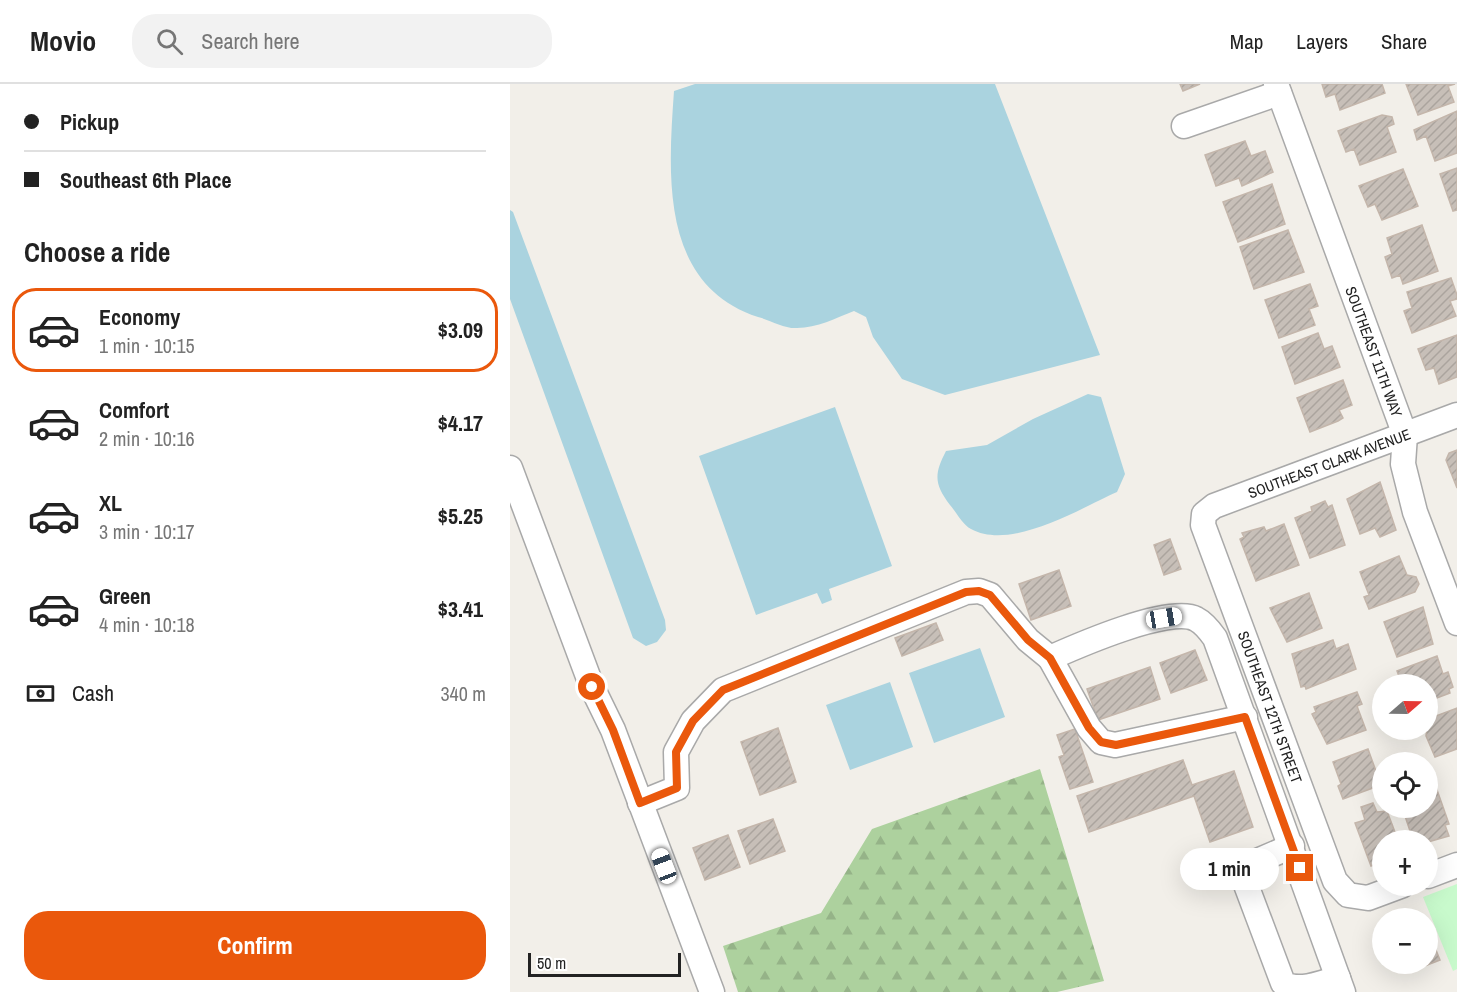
<!DOCTYPE html>
<html lang="en">
<head>
<meta charset="utf-8">
<style>
	:root { --surface:#fff; --page:#f2f2f2; --text:#222; --muted:#767676; --line:#e0e0e0; --accent:#ea580c }
	body { margin:0; font-family:"Archivo Narrow",sans-serif; background:var(--page); color:var(--text); height:100vh; display:flex; flex-direction:column; font-size:22px; white-space:nowrap }
	* { box-sizing:border-box; margin:0 }
	p { font-size:20px; color:var(--muted) }
	.icon { flex:none; width:33px; height:33px; fill:none; stroke:currentColor; stroke-width:2; stroke-linecap:round; stroke-linejoin:round }
	.map { position:relative; flex:1; overflow:hidden }
	.panel { display:flex; flex-direction:column; background:var(--surface); width:510px }
	.panel>* { flex:none }
	.banner { display:grid; align-content:center; height:132px; padding:0 24px; background:var(--surface) }
	.needle { width:39px; rotate:70deg }
	.fabs { position:absolute; left:862px; top:590px; display:grid; gap:12px }
	.fabs a { display:grid; place-items:center; width:66px; height:66px; border-radius:50%; background:var(--surface); box-shadow:0 6px 24px #0002; font-size:30px }
	.scale { position:absolute; left:18px; bottom:15px; width:153px; box-sizing:border-box; padding-left:6px; border:3px solid #222; border-top:0; font-size:16px; line-height:21px; white-space:nowrap; color:#222; -webkit-text-stroke:4px #fff; paint-order:stroke }
	.end { position:absolute; width:27px; height:27px; margin:-14px; border:8px solid #ea580c; background:#fff; box-shadow:0 0 0 3px #fff }
	.from { border-radius:50% }
	.bubble { position:absolute; height:42px; border-radius:21px; background:var(--surface); box-shadow:0 6px 24px #0002; font-size:20px; font-weight:700; line-height:42px; text-align:center }
	.car { position:absolute; width:18px; height:36px; margin:-18px -9px; border-radius:8px; box-shadow:0 0 4px 2px #0007; background:linear-gradient(#fff 24%,#345 0 40%,#fff 0 76%,#345 0 86%,#fff 0) }
	.banner b { display:flex; align-items:center; gap:21px; height:57px; font-size:22px }
	.banner b+b { border-top:2px solid var(--line) }
	.banner i { width:15px; height:15px; background:var(--text) }
	ul { padding:0; list-style:none }
	li { display:flex; align-items:center; gap:18px; height:84px; margin:0 12px 9px; padding:0 12px; border:3px solid transparent; border-radius:24px }
	li div { flex:1 }
	li b { display:block; font-size:22px }
	li em { font-style:normal; font-weight:700 }
	li.current { border-color:var(--accent) }
	li>.icon { width:54px; height:54px; stroke-width:1.5 }
	h2 { padding:0 24px; font-size:27px; line-height:72px }
	.pay { display:flex; align-items:center; gap:15px; height:66px; padding:0 24px; font-size:22px }
	.pay p { margin-inline-start:auto }
	.cta { display:flex; gap:12px; margin-top:auto; padding:12px 24px }
	.cta a { flex:1; height:69px; border-radius:24px; background:var(--accent); color:#fff; font-size:24px; font-weight:700; line-height:69px; text-align:center }
	header { display:flex; align-items:center; gap:36px; box-sizing:border-box; height:84px; padding:0 30px; background:var(--surface); border-bottom:2px solid var(--line) }
	header strong { font-size:28px }
	nav { display:flex; gap:33px; margin-inline-start:auto; font-size:21px }
	.search { width:420px; height:54px; background:var(--page); display:flex; align-items:center; gap:15px; box-sizing:border-box; padding:0 21px; border-radius:24px; color:var(--muted); font-size:22px }
	main { display:flex; flex:1; min-height:0 }
	.map>svg:first-child { display:block }
	.forest { fill:url(#forest-firs) }
	.park { fill:#c8facc }
	.water { fill:#aad3df }
	.building { fill:url(#building-hatch); stroke:#c4b6ab; stroke-width:1.5 }
	.lines { fill:none; stroke-linecap:round; stroke-linejoin:round }
	.minor-casing { stroke:#a9a9a9; stroke-width:27 }
	.minor { stroke:#fff; stroke-width:24 }
	.route { stroke:#ea580c; stroke-width:8 }
	.labels { text-anchor:middle; dominant-baseline:central; stroke-width:6; stroke-linejoin:round; paint-order:stroke }
	.street-label { font-size:15px; fill:#222; stroke:#fff }
</style>
</head>
<body>
<header>
<strong>Movio</strong>
<div class="search"><svg class="icon" aria-label="search" viewBox="0 0 24 24"><circle cx="10" cy="10" r="6"/><path d="M15 15l6 6"/></svg>Search here</div>
<nav><a>Map</a><a>Layers</a><a>Share</a></nav>
</header>
<main>
<section class="panel">
<div class="banner">
<b><i class="from"></i>Pickup</b>
<b><i></i>Southeast 6th Place</b>
</div>
<h2>Choose a ride</h2>
<ul>
<li class="current"><svg class="icon" aria-label="car" viewBox="0 0 24 24"><path d="M5 17H2v-5l4-1 3-4h7l3 4 3 1v5h-3M9 17h6M6 11h13"/><circle cx="7" cy="17" r="2"/><circle cx="17" cy="17" r="2"/></svg><div><b>Economy</b><p>1 min · 10:15</p></div><em>$3.09</em></li>
<li><svg class="icon" aria-label="car" viewBox="0 0 24 24"><path d="M5 17H2v-5l4-1 3-4h7l3 4 3 1v5h-3M9 17h6M6 11h13"/><circle cx="7" cy="17" r="2"/><circle cx="17" cy="17" r="2"/></svg><div><b>Comfort</b><p>2 min · 10:16</p></div><em>$4.17</em></li>
<li><svg class="icon" aria-label="car" viewBox="0 0 24 24"><path d="M5 17H2v-5l4-1 3-4h7l3 4 3 1v5h-3M9 17h6M6 11h13"/><circle cx="7" cy="17" r="2"/><circle cx="17" cy="17" r="2"/></svg><div><b>XL</b><p>3 min · 10:17</p></div><em>$5.25</em></li>
<li><svg class="icon" aria-label="car" viewBox="0 0 24 24"><path d="M5 17H2v-5l4-1 3-4h7l3 4 3 1v5h-3M9 17h6M6 11h13"/><circle cx="7" cy="17" r="2"/><circle cx="17" cy="17" r="2"/></svg><div><b>Green</b><p>4 min · 10:18</p></div><em>$3.41</em></li>
</ul>
<div class="pay"><svg class="icon" aria-label="cash" viewBox="0 0 24 24"><path d="M3 7h18v10H3z"/><circle cx="12" cy="12" r="2"/></svg>Cash<p>340 m</p></div>
<div class="cta"><a>Confirm</a></div>
</section>
<div class="map">
<svg width="947" height="908" viewBox="0 0 947 908">
	<defs>
		<pattern id="forest-firs" width="22" height="20" patternUnits="userSpaceOnUse" patternTransform="scale(1.5)"><rect width="22" height="20" fill="#add19e"/><path d="M5 1l3.5 6h-7zM16 11l3.5 6h-7z" fill="#95b388"/></pattern>
		<pattern id="building-hatch" width="6" height="6" patternUnits="userSpaceOnUse" patternTransform="scale(1.5)"><rect width="6" height="6" fill="#c7bfb8"/><path d="M-1 1l2-2M0 6l6-6M5 7l2-2" fill="none" stroke="#aba49e"/></pattern>
	</defs>
	<rect width="100%" height="100%" fill="#f2efe9"/>
	<path class="forest" d="M530 685 594 897 547 908H228L213 862 311 829 362 745Z"/>
	<path class="park" d="M947 800V885L943 887 913 813Z"/>
	<path class="water" d="M185 0H485L590 271 435 311 392 295 363 253 356 233 344 227C326 234 307 244 287 244 275 245 260 236 248 233 150 201 158 92 164 7Z
		M0 126 3 128 155 536 156 546 147 558 136 562 123 554 0 215Z
		M578 310 591 313 615 390 607 408C569 425 501 467 461 445 453 441 446 428 440 421 424 400 424 390 436 367L477 361 523 335Z
		M325 323 382 482 319 505 322 516 312 520 307 509 246 531 189 372Z
		M470 564 495 633 424 659 399 589Z
		M380 598 403 663 340 686 316 621Z"/>
	<path class="building" d="M670 0H690L673 7Z
		M812 0H872L875 9 830 26 825 10 816 13Z
		M896 0H945L938 2 944 18 908 31Z
		M947 27V69L925 77 916 52 907 56 904 46Z
		M872 31 882 33 884 40 877 43 886 68 850 81 844 65 836 68 828 47Z
		M735 57 741 72 755 67 763 88 732 102 729 94 706 102 695 71Z
		M947 84V126L943 127 930 90Z
		M893 85 908 122 872 136 865 120 858 123 849 102Z
		M762 100 775 140 728 158 713 118Z
		M912 141 928 187 893 200 890 191 882 194 875 173 882 170 877 154Z
		M778 146 794 188 744 205 730 163Z
		M941 194 947 211V215L940 217 946 232 902 249 894 227 902 224 897 208Z
		M800 200 808 222 799 225 805 241 769 254 755 216Z
		M808 249 814 265 822 262 830 283 785 300 772 263Z
		M947 251V293L929 300 924 284 916 286 908 265Z
		M833 296 842 321 829 326 833 334 828 337 800 348 787 314Z
		M947 366V404L936 376 939 369Z
		M870 398 886 446 870 453 865 444 850 450 837 415Z
		M815 417 818 423 822 421 835 461 800 474 785 434 802 427 801 423Z
		M774 440 789 481 746 497 730 455 734 453 732 449 754 443 756 447Z
		M660 455 671 485 654 491 644 461Z
		M889 472 897 491 906 493 909 500 905 508 859 525 854 513 859 511 850 488Z
		M549 486 561 522 521 536 509 500Z
		M799 509 812 544 777 558 760 524Z
		M913 523 923 560 887 573 874 538Z
		M426 539 433 556 392 572 385 554Z
		M823 556 826 565 838 560 846 585 796 605 795 602 791 603 782 570Z
		M685 566 697 596 661 609 650 579Z
		M927 572 933 590 938 588 943 603 939 605 940 609 919 617 918 600H892L887 587Z
		M640 583 650 615 588 636 577 605Z
		M847 608 852 620 847 622 856 646 817 660 802 630 806 628 804 623Z
		M947 624V665L925 673 916 652 918 635Z
		M268 644 286 698 250 711 231 658Z
		M565 645 583 698 560 705 549 673 554 671 547 651Z
		M858 665 871 701 833 715 828 702 831 700 823 678Z
		M673 676 682 701 724 687 743 743 700 758 684 712 579 748 567 712Z
		M926 703 939 740 935 741 939 752 918 758V756H903L892 723H918V706Z
		M863 719 867 728 877 727 888 756H873V778L861 782 845 739 855 736 851 723Z
		M263 735 275 767 240 780 228 747Z
		M218 751 230 783 195 796 183 764Z
		M918 846 930 876 917 881 918 879Z
		M889 879H910L892 886Z"/>
	<g class="lines">
		<g class="minor-casing">
			<g id="minor">
				<path id="s1" d="M766 0 895 351 893 380 905 428 947 539"/>
				<path d="M674 42 769 9"/>
				<path d="M0 384 82 603 103 646 202 908"/>
				<path d="M540 574 579 644 591 658 605 661 735 633"/>
				<path d="M130 719 167 704 166 668 183 637 213 606 456 508 469 507 480 511 518 556 540 574C567 562 660 521 686 535 694 539 700 547 705 554L833 908"/>
				<path d="M782 762 738 781 733 789 735 798 773 899C787 908 810 900 828 894"/>
				<path d="M918 792 947 781"/>
				<path id="s2" d="M893 801 858 814 838 811 825 797 693 441 694 430 704 422 947 331"/>
			</g>
		</g>
		<use href="#minor" class="minor"/>
	</g>
	<g class="lines">
		<path class="route" d="M82 603 103 646 130 719 167 704 166 668 183 637 213 606 456 508 469 507 480 511 518 556 540 574 579 644 591 658 606 661 735 633 790 784"/>
	</g>
	<g class="labels">
		<g class="street-label">
			<text stroke="none"><textPath href="#s1" startOffset="285">SOUTHEAST 11TH WAY</textPath></text>
			<text stroke="none"><textPath href="#s2" startOffset="603">SOUTHEAST CLARK AVENUE</textPath></text>
			<text transform="translate(760 623) rotate(70)">SOUTHEAST 12TH STREET</text>
		</g>
	</g>
</svg>
<div class="fabs">
<a><svg class="needle" viewBox="-14 -14 28 28"><path d="M0-13l5 13h-10z" fill="#e53935"/><path d="M0 13l5-13h-10z" fill="#767676"/></svg></a>
<a><svg class="icon" aria-label="locate" viewBox="0 0 24 24"><circle cx="12" cy="12" r="6"/><path d="M12 2v4M12 18v4M2 12h4M18 12h4"/></svg></a>
<a>+</a>
<a>−</a>
</div>
<div class="scale">50 m</div>
<i class="end from" style="left:82px;top:603px"></i>
<i class="end" style="left:790px;top:784px"></i>
<div class="bubble" style="left:670px;top:764px;width:99px">1 min</div>
<i class="car" style="left:654px;top:534px;rotate:81deg"></i>
<i class="car" style="left:154px;top:782px;rotate:339deg"></i>
</div>
</main>
</body>
</html>
